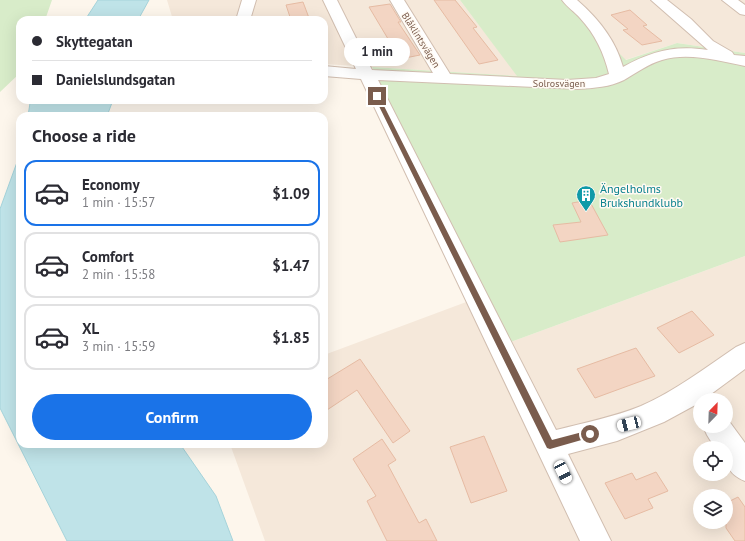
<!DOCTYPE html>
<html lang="en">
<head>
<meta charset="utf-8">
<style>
	:root { --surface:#fff; --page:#f7f7f7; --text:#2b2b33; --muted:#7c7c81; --line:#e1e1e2; --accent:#1a73e8 }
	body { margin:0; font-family:"PT Sans",sans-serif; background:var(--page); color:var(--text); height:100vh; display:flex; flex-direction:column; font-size:15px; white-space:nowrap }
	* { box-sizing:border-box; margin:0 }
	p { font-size:13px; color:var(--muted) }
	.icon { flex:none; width:22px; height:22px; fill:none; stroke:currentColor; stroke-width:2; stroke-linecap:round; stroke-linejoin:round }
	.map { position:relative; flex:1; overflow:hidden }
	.panel { position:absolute; left:16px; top:112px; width:312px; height:336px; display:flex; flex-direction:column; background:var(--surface); border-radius:12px; box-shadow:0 4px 16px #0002 }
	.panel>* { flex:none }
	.hud { position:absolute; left:16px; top:16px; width:312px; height:88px; border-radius:12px; box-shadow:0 4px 16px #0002; display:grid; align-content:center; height:88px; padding:0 16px; background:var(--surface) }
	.needle { width:26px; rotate:23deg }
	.buttons { position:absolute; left:693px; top:393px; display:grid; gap:8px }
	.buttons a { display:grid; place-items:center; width:40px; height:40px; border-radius:50%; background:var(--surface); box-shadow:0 4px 16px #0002; font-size:20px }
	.end { position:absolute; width:18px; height:18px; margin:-9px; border:5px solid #7a5c4d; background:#fff; box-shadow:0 0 0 2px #fff }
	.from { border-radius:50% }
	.bubble { position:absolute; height:28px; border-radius:14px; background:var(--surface); box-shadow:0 4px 16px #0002; font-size:13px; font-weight:600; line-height:28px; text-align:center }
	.car { position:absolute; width:12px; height:24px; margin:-12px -6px; border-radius:5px; box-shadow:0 0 3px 1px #0007; background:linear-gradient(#fff 24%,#345 0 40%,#fff 0 76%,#345 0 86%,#fff 0) }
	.hud b { display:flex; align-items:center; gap:14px; height:38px; font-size:15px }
	.hud b+b { border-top:1px solid var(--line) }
	.hud i { width:10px; height:10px; background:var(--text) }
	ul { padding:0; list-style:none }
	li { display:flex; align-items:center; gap:12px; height:66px; margin:0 8px 6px; padding:0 8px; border:2px solid var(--line); border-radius:12px }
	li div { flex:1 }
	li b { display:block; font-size:15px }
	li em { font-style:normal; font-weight:600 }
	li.on { border-color:var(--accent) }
	li>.icon { width:36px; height:36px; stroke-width:1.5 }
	h2 { padding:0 16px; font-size:18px; line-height:48px }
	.button { display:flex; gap:8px; margin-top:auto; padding:8px 16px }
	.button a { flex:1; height:46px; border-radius:24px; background:var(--accent); color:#fff; font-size:16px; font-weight:600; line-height:46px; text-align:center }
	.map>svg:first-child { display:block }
	.residential { fill:#f5e8da; fill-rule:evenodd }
	.green { fill:#d8ecc9 }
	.water { fill:#bfe3e8; stroke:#a5d3da }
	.building { fill:#f3d5c3; stroke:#e6bba3 }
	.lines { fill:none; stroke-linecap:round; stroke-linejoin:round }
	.minor-casing { stroke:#d1beb0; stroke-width:2 }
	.minor { fill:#fff; fill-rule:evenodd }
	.route { fill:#7a5c4d }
	.labels { text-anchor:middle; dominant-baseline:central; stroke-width:3; stroke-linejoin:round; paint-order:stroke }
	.far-street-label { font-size:10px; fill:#7a5c4d; stroke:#fffaf3 }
	.culture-label { font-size:12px; fill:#0d838f; stroke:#fffaf3; text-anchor:start }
</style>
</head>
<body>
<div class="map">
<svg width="745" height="541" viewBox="0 0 745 541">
	<rect width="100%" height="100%" fill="#fdf6ec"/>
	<path class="residential" d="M167 0H460L518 76 324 64V20H173Z
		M565 0H745V53L677 43 625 60Z
		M745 256V541H265L230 444H324V355L485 295 505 344ZM700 400H726V426H700ZM700 448H726V474H700ZM700 496H726V522H700Z"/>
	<path class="green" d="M0 0H52L45 20H20V73L0 92Z
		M460 0H565L626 60 677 43 745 53V256L505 344 485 295 372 67 517 76Z"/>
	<path class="water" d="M98 0H149L138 20H85Z
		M33 100H113L107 116H28L30 103Z
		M20 154V444H180L216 496 233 541H67L0 408V209Z"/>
	<path class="building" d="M434 0H455L477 27 473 28 498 60 479 64Z
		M303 2 309 18 291 20 286 5Z
		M390 4 401 22H398L420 55 400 59 369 7Z
		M630 10 647 25 643 26 662 41 642 45 623 30 628 29 611 15Z
		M589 200 608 235 560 242 553 225 581 222 572 203Z
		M692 311 714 335 679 353 657 328Z
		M636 348 655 376 595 398 577 369Z
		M360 359 410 431 393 443 357 390 324 412V381Z
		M484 436 507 491 471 503 450 447Z
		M382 439 396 460 388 465 419 523 426 519 437 541H387L367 501 376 496 353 459Z
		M656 472 668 491 648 499 653 508 625 519 605 483 632 473 636 480Z
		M738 497 745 507V541H735L726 528V503Z"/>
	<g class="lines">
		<g class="minor-casing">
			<path id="minor" d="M242 0H256L250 20H236Z
				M323 0H337L372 70 433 73 390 0H404L450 74 567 80 596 78 609 74C604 53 595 34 580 18 575 12 567 7 562 0H577C598 18 616 41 623 67 652 51 674 45 708 50L651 0H667L691 19 713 41 732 52 734 55 745 56V66C719 61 689 52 662 60 648 64 636 73 624 80 610 87 594 88 578 89L378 80 556 430C584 423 614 417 641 406 675 391 705 368 736 347L745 343V369L703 400H700L699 403 664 422 617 441 568 454 611 541H580L361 79 324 76V66L356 69Z
				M722 0H738L745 5V15L740 14Z
				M726 417 745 443V481C728 474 726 465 726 448H715L707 435 703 426H726Z"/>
		</g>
		<use href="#minor" class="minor"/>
	</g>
	<path class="route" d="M377 94 379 96 552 440 590 430 594 434 592 437 550 449 547 448 374 96Z"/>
	<defs>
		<g id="building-pin" transform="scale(1)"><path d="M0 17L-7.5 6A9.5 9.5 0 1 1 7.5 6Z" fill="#0f9aa8" stroke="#fffaf3"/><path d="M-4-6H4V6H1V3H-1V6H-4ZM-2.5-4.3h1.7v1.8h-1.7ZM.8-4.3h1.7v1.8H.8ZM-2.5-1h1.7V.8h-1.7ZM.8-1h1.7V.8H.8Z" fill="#fff"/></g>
	</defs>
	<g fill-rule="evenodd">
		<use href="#building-pin" x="586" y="195"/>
	</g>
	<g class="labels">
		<g class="far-street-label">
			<text transform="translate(421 40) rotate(58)">Blåklintsvägen</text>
			<text x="559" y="83">Solrosvägen</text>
		</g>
		<g class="culture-label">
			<text x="600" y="188">Ängelholms<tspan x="600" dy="14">Brukshundklubb</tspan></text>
		</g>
	</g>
</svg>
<div class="buttons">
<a><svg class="needle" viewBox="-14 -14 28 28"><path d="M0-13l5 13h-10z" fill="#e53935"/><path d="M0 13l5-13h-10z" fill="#7c7c81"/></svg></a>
<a><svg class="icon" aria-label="locate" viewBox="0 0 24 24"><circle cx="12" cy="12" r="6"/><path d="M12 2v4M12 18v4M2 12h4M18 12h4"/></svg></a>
<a><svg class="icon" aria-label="layers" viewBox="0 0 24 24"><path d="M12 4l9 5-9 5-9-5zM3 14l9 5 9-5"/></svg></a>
</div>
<i class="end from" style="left:590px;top:434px"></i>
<i class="end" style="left:377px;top:96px"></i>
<div class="bubble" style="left:344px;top:38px;width:66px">1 min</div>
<i class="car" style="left:629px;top:424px;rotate:256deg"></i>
<i class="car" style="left:563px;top:472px;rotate:154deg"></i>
<div class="hud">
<b><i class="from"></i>Skyttegatan</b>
<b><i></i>Danielslundsgatan</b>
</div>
<section class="panel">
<h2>Choose a ride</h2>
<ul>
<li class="on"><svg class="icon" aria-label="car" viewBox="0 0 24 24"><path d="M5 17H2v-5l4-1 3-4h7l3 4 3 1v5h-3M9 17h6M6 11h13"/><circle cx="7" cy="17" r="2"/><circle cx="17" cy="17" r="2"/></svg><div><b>Economy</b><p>1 min · 15:57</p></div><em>$1.09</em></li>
<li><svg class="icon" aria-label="car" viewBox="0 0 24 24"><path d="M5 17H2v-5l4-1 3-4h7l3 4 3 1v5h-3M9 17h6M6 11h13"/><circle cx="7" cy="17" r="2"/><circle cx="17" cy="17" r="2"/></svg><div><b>Comfort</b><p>2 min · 15:58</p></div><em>$1.47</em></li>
<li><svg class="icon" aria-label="car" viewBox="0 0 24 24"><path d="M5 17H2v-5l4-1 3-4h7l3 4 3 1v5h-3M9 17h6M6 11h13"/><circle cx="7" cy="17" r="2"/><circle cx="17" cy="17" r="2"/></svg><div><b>XL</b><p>3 min · 15:59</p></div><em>$1.85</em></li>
</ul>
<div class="button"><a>Confirm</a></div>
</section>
</div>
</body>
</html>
